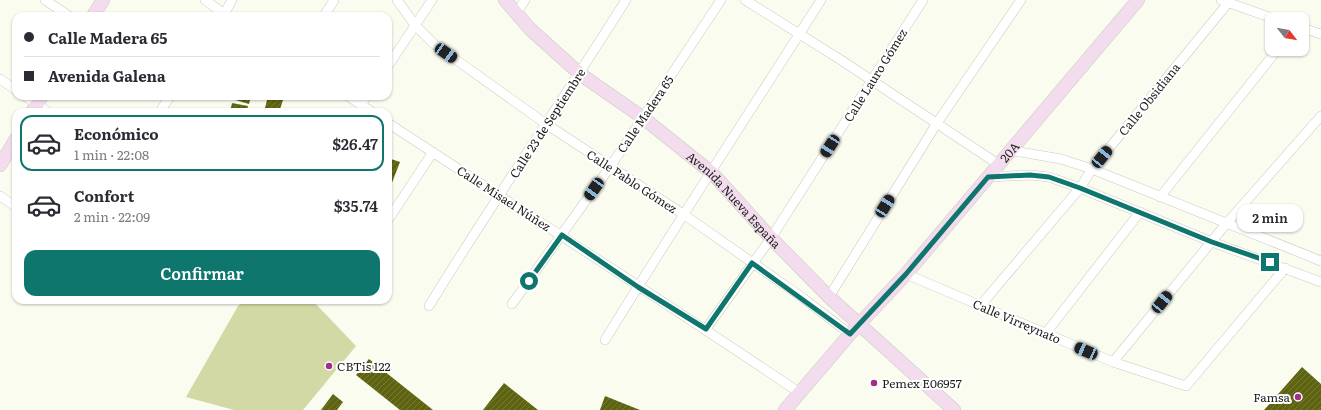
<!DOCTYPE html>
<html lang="es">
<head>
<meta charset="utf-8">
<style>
	:root { --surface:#fff; --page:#f2f2f3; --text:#2b2b33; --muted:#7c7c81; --line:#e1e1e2; --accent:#0f766e }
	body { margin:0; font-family:Literata,serif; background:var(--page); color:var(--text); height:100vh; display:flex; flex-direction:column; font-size:15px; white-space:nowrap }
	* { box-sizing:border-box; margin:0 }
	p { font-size:13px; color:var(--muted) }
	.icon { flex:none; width:22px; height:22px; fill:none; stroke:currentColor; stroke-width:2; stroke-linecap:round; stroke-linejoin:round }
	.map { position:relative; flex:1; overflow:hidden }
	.panel { position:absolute; left:12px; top:108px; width:380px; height:196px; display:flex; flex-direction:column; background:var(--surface); border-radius:12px; box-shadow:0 1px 3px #0004 }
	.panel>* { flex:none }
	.top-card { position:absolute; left:12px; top:12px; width:380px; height:88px; border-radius:12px; box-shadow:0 1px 3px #0004; display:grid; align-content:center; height:88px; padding:0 12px; background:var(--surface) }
	.needle { width:26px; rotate:121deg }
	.controls { position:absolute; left:1265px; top:12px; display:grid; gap:8px }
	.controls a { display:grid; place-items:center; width:44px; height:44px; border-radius:8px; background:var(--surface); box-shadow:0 1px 3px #0004; font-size:20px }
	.end { position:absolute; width:18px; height:18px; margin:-9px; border:5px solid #0f766e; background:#fff; box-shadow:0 0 0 2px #fff }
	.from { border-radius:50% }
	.bubble { position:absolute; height:28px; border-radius:12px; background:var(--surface); box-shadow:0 1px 3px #0004; font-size:13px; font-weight:600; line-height:28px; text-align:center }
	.car { position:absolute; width:12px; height:24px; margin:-12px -6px; border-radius:5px; box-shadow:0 0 3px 1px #0007; background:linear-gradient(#222 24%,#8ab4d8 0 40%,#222 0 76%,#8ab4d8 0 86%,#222 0) }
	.top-card b { display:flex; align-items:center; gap:14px; height:38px; font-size:15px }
	.top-card b+b { border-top:1px solid var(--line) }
	.top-card i { width:10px; height:10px; background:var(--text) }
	ul { padding:7px 0 0; list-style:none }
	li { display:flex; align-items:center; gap:12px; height:56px; margin:0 8px 6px; padding:0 4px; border:2px solid transparent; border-radius:12px }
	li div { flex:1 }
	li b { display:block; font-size:15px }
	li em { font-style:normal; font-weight:600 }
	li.on { border-color:var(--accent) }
	li>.icon { width:36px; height:36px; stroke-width:1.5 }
	.button { display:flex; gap:8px; margin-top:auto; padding:8px 12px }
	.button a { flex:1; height:46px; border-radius:12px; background:var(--accent); color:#fff; font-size:16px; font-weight:600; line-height:46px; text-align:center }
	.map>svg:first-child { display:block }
	.green { fill:#d3d9a4 }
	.building { fill:url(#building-hatch) }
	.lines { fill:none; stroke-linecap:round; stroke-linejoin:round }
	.street-casing { stroke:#c9cbc0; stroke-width:10 }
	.secondary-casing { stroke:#c9cbc0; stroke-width:14 }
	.street { stroke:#fff; stroke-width:9 }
	.secondary { stroke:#f3dced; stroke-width:13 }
	.route { stroke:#0f766e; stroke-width:5 }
	.poi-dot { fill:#a12e89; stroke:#fff; stroke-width:1.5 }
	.labels { text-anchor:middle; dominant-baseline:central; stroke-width:4; stroke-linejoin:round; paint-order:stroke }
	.street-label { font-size:12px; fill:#1d1e1a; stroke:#fff }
	.poi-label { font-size:12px; fill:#1d1e1a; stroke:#fff; text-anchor:start }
</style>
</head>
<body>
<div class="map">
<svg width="1321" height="410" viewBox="0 0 1321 410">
	<defs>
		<pattern id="building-hatch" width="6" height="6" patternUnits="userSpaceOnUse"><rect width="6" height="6" fill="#5d630f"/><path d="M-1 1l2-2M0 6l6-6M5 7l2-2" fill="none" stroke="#74793a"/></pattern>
	</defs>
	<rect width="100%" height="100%" fill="#fafcf0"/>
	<path class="green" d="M245 300H312L356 346 303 410H234L186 397 238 306Z"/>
	<path class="building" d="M233 96H251L249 104 232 99Z
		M268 96 283 100 279 112H264Z
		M232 103 248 106 247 112H230Z
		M388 158 400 162 388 193Z
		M369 359 433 410H400L356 375Z
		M1302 367 1321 384V410H1264Z
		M504 383 538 410H483Z
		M333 394 343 402 337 410H321Z
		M605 396 640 410H600Z"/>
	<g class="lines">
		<g class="street-casing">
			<path id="street" d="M45 0 69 16
				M205 0 227 16
				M397 0 415 25 434 44 546 124 683 214 803 298 850 334
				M745 0 841 60 998 164
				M1221 0 1275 19
				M516 14 525 0
				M223 16 232 0
				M324 16 334 0
				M1302 28 1321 34
				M388 66 432 0
				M0 79 16 90
				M25 96 48 112
				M348 96 372 112
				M361 105 367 96
				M160 112 170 96
				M388 123C525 213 664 301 800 393
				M1009 150 1061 159 1092 169 1321 261
				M989 177 1030 175 1049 177 1080 188 1212 242 1321 282
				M0 196 16 207
				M1160 197 1278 49
				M388 220 433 152
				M906 274 1113 362 1186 386 1285 268
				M829 297 937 123 1021 0
				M512 304 610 167 721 0
				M429 306C492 203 561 103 626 0
				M980 306 1080 188 1092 169 1228 3
				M706 329 771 238 923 0
				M1046 333 1140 212
				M605 340C675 226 749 113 821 0
				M1113 362 1226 224 1321 116"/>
		</g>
		<g class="secondary-casing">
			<g id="secondary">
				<path id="s1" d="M505 0 530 29 580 74 642 117 712 173 771 238 829 297 954 410"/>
				<path d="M93 16 103 0"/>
				<path d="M32 112 42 96"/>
				<path d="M0 165 16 139"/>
				<path id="s2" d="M785 410 850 334 906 274 1138 0"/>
			</g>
		</g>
		<use href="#street" class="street"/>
		<use href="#secondary" class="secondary"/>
	</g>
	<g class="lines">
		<path class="route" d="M529 281 562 235 638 287 706 329 752 263 850 334 906 274 988 177 1030 175 1049 177 1080 188 1212 242 1270 262"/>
	</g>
	<g class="poi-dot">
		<circle cx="329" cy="366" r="4"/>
		<circle cx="874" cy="383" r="4"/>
		<circle cx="1298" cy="397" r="4"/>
	</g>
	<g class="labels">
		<g class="street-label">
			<text transform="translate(875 75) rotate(-58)">Calle Lauro Gómez</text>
			<text transform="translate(1149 99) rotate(-51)">Calle Obsidiana</text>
			<text transform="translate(645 114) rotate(-56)">Calle Madera 65</text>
			<text transform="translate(547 123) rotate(-57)">Calle 23 de Septiembre</text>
			<text stroke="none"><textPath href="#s2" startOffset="342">20A</textPath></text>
			<text transform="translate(632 181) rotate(33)">Calle Pablo Gómez</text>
			<text transform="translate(504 198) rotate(33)">Calle Misael Núñez</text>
			<text stroke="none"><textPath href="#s1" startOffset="305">Avenida Nueva España</textPath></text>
			<text transform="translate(1017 321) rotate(23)">Calle Virreynato</text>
		</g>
		<g class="poi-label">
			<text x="337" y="366">CBTis 122</text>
			<text x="882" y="383">Pemex E06957</text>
			<text x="1290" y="397" text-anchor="end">Famsa</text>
		</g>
	</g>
</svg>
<div class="controls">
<a><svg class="needle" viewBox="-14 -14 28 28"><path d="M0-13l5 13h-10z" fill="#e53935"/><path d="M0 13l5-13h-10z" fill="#7c7c81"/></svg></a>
</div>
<i class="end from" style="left:529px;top:281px"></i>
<i class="end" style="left:1270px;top:262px"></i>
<div class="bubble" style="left:1237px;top:204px;width:66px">2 min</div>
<i class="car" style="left:446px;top:53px;rotate:125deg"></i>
<i class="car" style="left:830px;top:146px;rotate:213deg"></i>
<i class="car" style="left:1102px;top:157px;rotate:39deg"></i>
<i class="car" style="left:594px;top:189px;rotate:215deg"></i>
<i class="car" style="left:885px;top:206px;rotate:32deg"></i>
<i class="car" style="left:1162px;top:302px;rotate:39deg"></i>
<i class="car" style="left:1086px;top:351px;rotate:294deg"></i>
<div class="top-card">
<b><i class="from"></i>Calle Madera 65</b>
<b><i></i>Avenida Galena</b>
</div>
<section class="panel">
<ul>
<li class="on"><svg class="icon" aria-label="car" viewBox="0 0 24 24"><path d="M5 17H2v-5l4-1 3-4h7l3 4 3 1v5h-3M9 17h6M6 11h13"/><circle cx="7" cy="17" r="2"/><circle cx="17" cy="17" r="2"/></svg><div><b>Económico</b><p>1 min · 22:08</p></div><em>$26.47</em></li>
<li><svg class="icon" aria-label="car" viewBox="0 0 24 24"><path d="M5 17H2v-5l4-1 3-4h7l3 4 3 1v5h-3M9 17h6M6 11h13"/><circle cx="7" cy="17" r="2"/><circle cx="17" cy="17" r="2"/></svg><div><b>Confort</b><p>2 min · 22:09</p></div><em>$35.74</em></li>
</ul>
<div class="button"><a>Confirmar</a></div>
</section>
</div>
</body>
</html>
